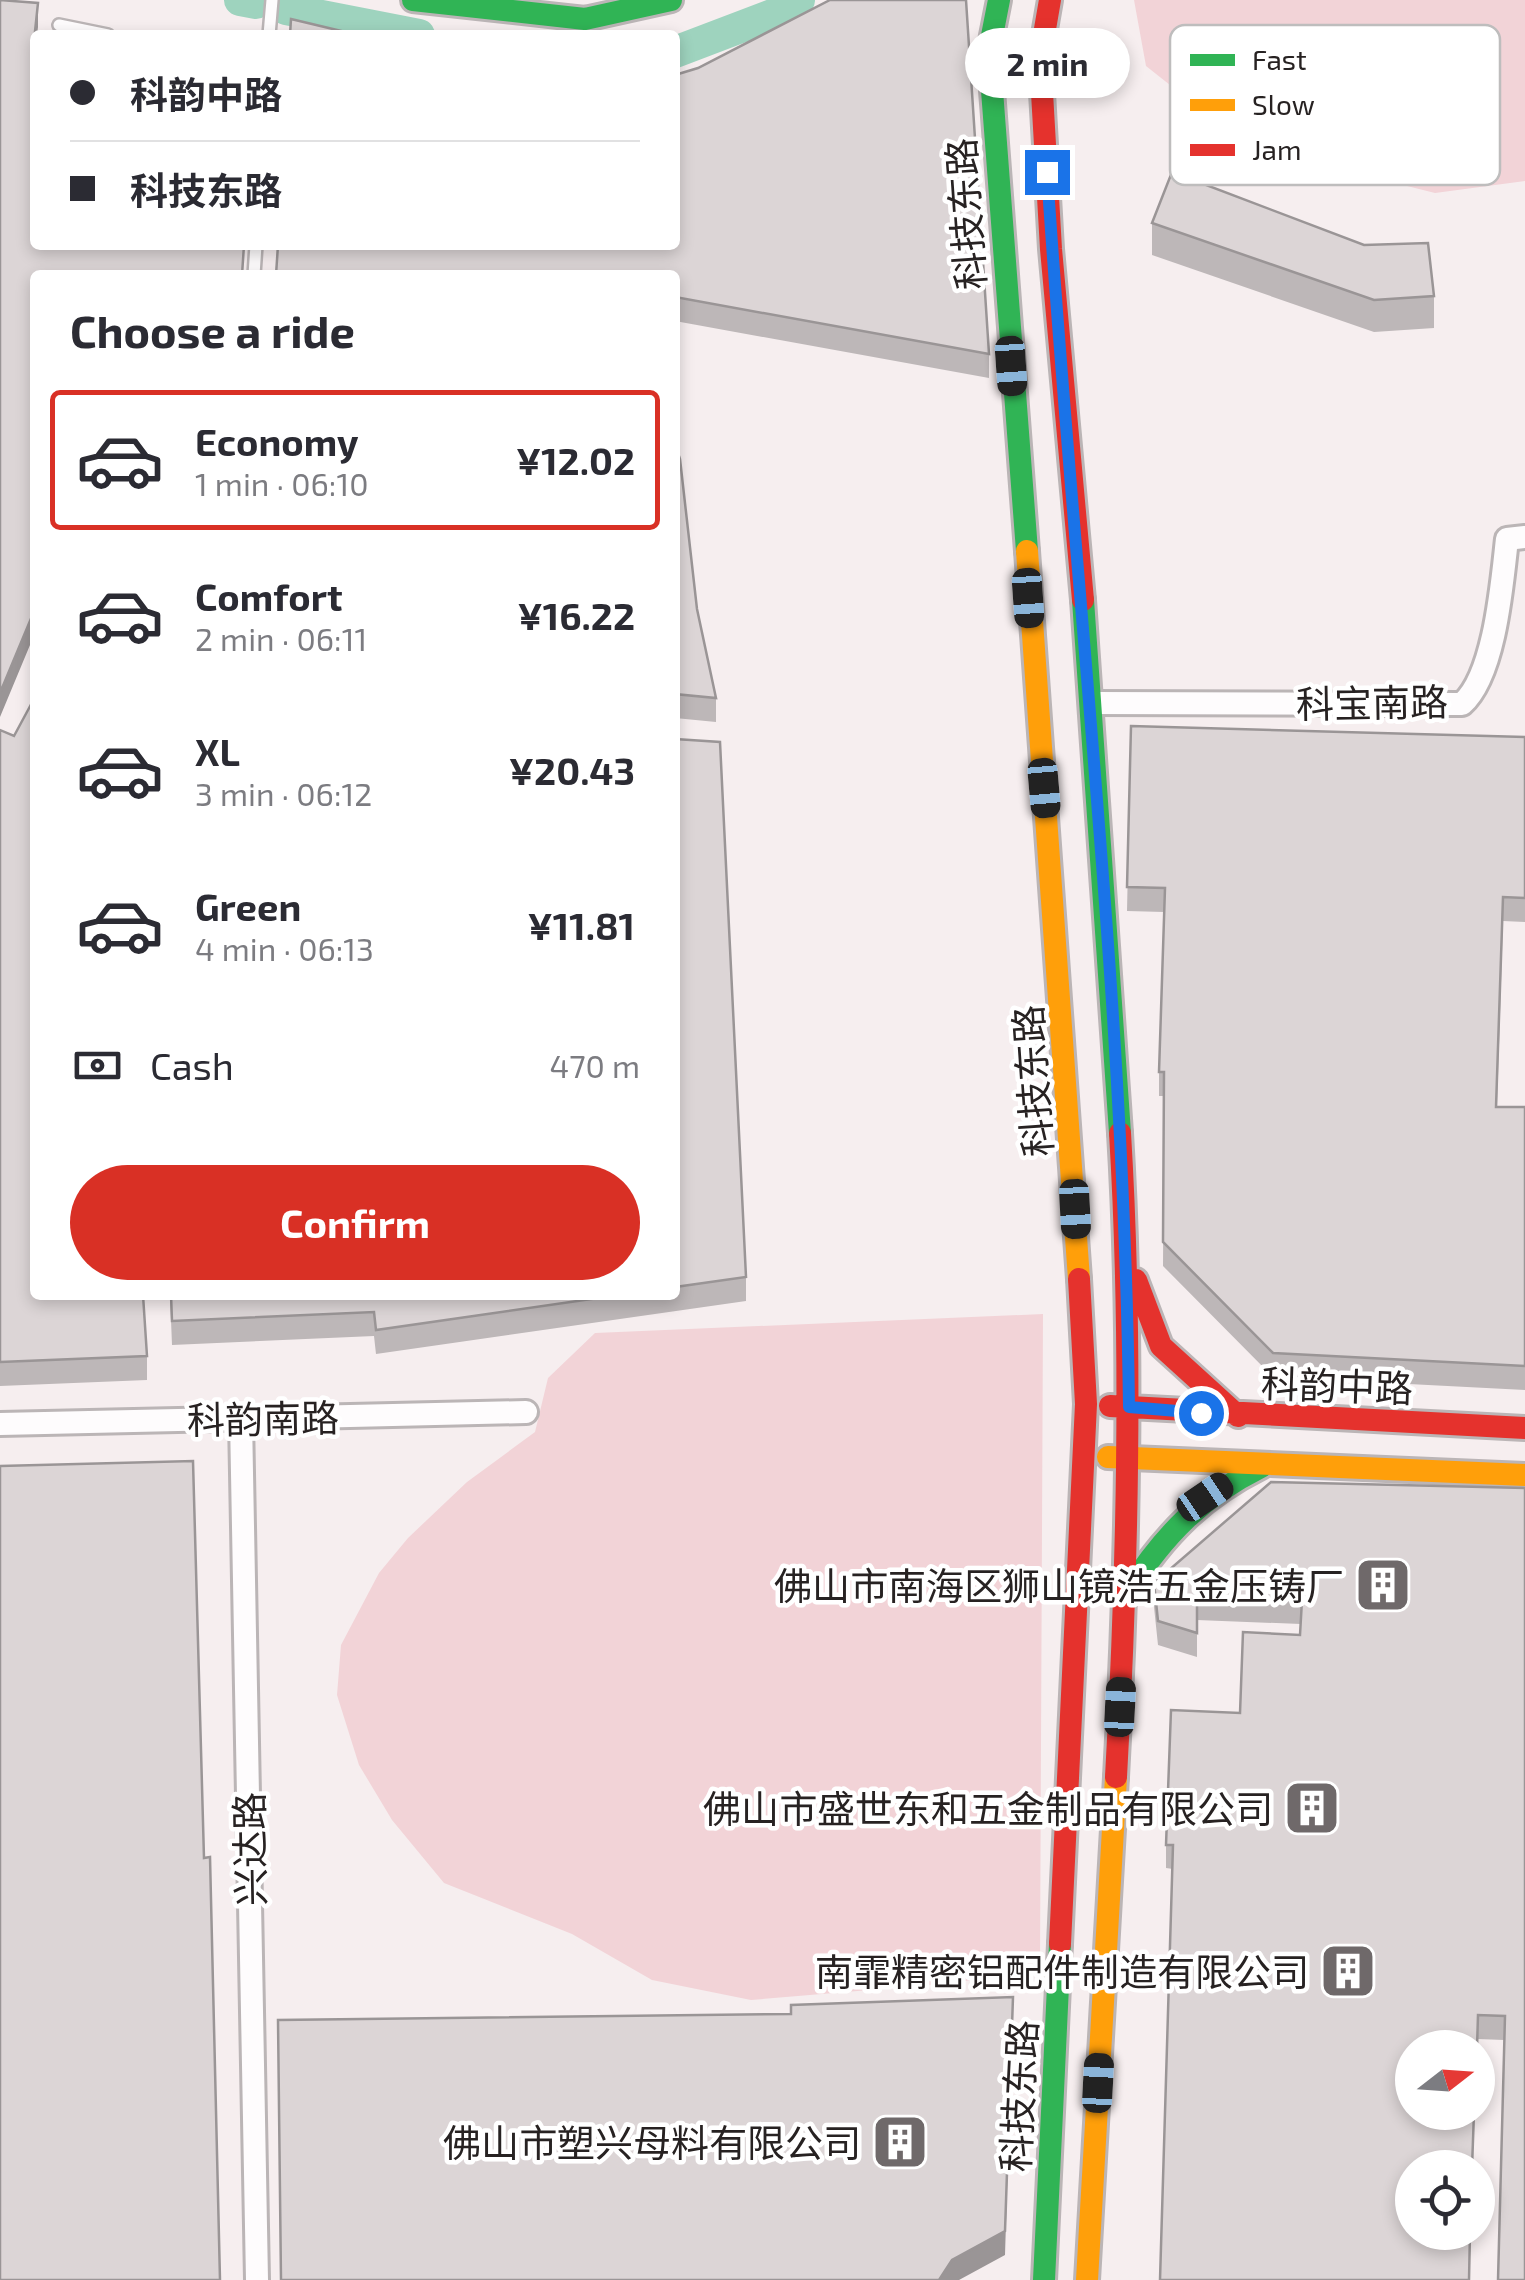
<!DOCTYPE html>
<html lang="en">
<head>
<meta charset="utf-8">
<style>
	:root { --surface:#fff; --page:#f7f7f7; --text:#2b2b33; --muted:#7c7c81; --line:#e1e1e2; --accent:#d93025 }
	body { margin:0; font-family:"Exo 2","Noto Sans SC",sans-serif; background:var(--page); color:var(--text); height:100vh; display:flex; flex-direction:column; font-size:38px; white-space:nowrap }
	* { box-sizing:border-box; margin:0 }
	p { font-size:32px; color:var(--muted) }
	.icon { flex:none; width:55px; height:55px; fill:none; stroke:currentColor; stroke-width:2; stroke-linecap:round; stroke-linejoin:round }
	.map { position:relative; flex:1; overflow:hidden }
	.panel { position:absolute; left:30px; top:270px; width:650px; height:1030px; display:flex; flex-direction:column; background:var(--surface); border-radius:10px; box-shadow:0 5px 15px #0003 }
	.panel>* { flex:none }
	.top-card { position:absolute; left:30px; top:30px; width:650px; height:220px; border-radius:10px; box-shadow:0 5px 15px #0003; display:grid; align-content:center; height:220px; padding:0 40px; background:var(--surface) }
	.needle { width:65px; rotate:73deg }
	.fabs { position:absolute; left:1395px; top:2030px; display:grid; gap:20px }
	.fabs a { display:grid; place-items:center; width:100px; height:100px; border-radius:50%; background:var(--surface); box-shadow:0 5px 15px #0003; font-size:50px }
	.end { position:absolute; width:45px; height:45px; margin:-22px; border:12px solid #1a73e8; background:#fff; box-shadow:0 0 0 5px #fff }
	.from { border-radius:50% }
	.bubble { position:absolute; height:70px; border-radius:35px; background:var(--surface); box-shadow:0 5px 15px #0003; font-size:32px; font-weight:700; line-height:70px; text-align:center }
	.car { position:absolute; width:30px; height:60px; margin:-30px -15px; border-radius:12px; box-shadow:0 0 8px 2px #0007; background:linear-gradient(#222 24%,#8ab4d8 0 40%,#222 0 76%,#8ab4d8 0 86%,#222 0) }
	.top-card b { display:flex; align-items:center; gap:35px; height:95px; font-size:38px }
	.top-card b+b { border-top:2px solid var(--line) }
	.top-card i { width:25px; height:25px; background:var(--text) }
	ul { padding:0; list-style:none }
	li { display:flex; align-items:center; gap:30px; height:140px; margin:0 20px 15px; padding:0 20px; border:5px solid transparent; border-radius:10px }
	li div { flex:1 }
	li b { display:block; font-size:38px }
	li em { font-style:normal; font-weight:700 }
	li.active { border-color:var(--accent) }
	li>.icon { width:90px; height:90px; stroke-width:1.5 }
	h2 { padding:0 40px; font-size:45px; line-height:120px }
	.pay { display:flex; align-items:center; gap:25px; height:110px; padding:0 40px; font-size:38px }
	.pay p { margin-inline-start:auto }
	.button { display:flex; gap:20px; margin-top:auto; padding:20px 40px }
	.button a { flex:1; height:115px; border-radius:60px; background:var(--accent); color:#fff; font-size:40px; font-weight:700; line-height:115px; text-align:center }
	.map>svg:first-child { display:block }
	.green { fill:#f2d3d7 }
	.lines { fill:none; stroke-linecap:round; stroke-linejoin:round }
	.river { stroke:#9ed3be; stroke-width:32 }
	.lane-casing { stroke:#bbb5b6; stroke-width:16 }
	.street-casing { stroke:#bbb5b6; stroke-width:28 }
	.fast-casing { stroke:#bbb5b6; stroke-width:28 }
	.slow-casing { stroke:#bbb5b6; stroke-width:28 }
	.jam-casing { stroke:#bbb5b6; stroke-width:28 }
	.lane { stroke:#fefcfd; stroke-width:11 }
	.street { stroke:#fefcfd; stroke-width:22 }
	.fast { stroke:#30b455; stroke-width:22 }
	.slow { stroke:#ff9f0a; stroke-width:22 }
	.jam { stroke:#e5322d; stroke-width:22 }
	.wall { fill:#bdb7b8 }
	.shaded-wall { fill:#9a9596 }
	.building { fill:#dcd5d6; stroke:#9a9596; stroke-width:2.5 }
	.route { stroke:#1a73e8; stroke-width:12 }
	.labels { text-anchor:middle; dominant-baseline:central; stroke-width:9; stroke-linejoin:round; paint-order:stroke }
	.street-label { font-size:38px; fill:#272222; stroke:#fff }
	.poi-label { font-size:38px; fill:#272222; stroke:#fff; text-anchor:end }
	.key { fill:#fff; stroke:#bebdbd; stroke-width:2.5 }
	.key-label { font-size:28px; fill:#272222 }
</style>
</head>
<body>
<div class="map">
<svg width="1525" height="2280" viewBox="0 0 1525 2280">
	<rect width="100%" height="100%" fill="#f6eeef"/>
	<path class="green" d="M1134 0H1525V181L1435 193 1247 146 1146 66Z
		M1043 1314 1040 1963 1020 1972 953 1983 751 2000 652 1980 572 1934 444 1883 392 1820 359 1765 337 1695 341 1645 379 1573 408 1538 467 1482 535 1432 548 1378 595 1333Z"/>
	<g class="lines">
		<path class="river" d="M240 0 256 3
			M286 9 419 35
			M675 52 788 9 799 0"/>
		<g class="lane-casing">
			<path id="lane" d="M59 25 108 35
				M269 35 272 0
				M254 275 256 245"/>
		</g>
		<g class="street-casing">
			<path id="street" d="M1092 703 1462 704C1495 675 1502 583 1507 539L1525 537
				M241 1419 257 2280
				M0 1424 526 1412"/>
		</g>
		<g class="fast-casing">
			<path id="fast" d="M413 0 585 19 671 0
				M999 0 989 51 1027 551
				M1083 600 1120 1133
				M1128 1591C1164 1535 1201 1497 1261 1467
				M1044 2280 1060 1944"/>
		</g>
		<g class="slow-casing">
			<path id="slow" d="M1027 551 1079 1279
				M1108 1457 1525 1475
				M1087 2280 1116 1777"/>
		</g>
		<g class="jam-casing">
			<path id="jam" d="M1050 0 1040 58 1051 249 1083 600
				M1136 1280 1161 1346 1238 1416
				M1110 1406 1525 1428
				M1116 1777C1128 1563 1133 1347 1120 1133
				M1060 1944 1086 1404 1079 1279"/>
		</g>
		<use href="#lane" class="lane"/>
		<use href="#street" class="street"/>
		<use href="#fast" class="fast"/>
		<use href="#slow" class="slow"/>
		<use href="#jam" class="jam"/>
	</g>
	<path class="wall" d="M1152 223 1434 296V328L1374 332 1152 255Z
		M675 245 989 354V378L675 321Z
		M675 444 697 609 716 698V722L675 718Z
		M1131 726 1525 737V922L1503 921 1497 1107H1525V1390L1273 1377 1163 1266 1164 1096H1159V1072L1164 912 1127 911Z
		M0 730 147 1356V1380L0 1386Z
		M675 739 746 1277V1301L376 1354 374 1336 172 1345 170 1295H675Z
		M1525 1488 1504 2040 1478 2039 1477 2048H1412V2232H1471L1469 2280H1160L1173 1869 1166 1868V1845L1240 1713 1300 1635 1301 1624 1197 1620V1657L1158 1645 1154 1607V1583Z"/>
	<path class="shaded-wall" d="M38 3V27L37 35H35V52L34 41Z
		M35 609V633L0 717V693Z
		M1013 1997 1005 2255 959 2280H939Z"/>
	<path class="building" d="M0 0 38 3 34 41H35V245H244L242 275H35V609L0 693Z
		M830 0H966L989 354 675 297V275H276L278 245H675V75L698 68Z
		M291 19 358 35H290Z
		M1172 172 1364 245 1428 243 1434 296 1374 300 1152 223Z
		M675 444 680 459 697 609 716 698 675 694Z
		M35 697V1295H143L147 1356 0 1362V730L14 736Z
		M1131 726 1525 737V898L1503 897 1496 1107H1525V1366L1273 1353 1163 1242 1164 1072H1159L1165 888 1127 887Z
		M675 739 720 742 746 1277 675 1287Z
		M171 1295H619L376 1330 374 1312 172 1321Z
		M193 1461 204 1858 210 1857 220 2280H0V1466Z
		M1271 1482 1525 1488V2280H1498L1505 2016 1478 2015 1477 2048H1412V2112H1474L1472 2168H1412V2232H1470L1469 2280H1160L1173 1845H1166L1171 1710 1240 1713 1243 1632 1300 1635 1302 1600 1197 1596V1633L1158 1621 1154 1583Z
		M1013 1997 1005 2231 952 2260 939 2280H281L278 2020 791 2014V2005Z"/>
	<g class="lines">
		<path class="route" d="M1047 172C1074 584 1124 994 1129 1407L1201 1413"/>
	</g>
	<defs>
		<g id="building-square" transform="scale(2.875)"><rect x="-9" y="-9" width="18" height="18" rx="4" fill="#6f696a" stroke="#fff"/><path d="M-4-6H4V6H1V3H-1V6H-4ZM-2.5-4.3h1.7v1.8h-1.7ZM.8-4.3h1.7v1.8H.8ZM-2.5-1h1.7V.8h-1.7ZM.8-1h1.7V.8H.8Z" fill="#fff"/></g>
	</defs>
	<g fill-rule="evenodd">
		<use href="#building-square" x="1383" y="1585"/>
		<use href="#building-square" x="1312" y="1808"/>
		<use href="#building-square" x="1348" y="1971"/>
		<use href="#building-square" x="900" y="2142"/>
	</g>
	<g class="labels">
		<g class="street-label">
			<text transform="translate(965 214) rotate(-94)">科技东路</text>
			<text transform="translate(1372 702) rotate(-1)">科宝南路</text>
			<text transform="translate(1032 1081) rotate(-94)">科技东路</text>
			<text transform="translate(1337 1385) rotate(2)">科韵中路</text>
			<text transform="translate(263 1418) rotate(-1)">科韵南路</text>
			<text transform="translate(249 1849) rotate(-91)">兴达路</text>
			<text transform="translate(1018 2096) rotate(-87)">科技东路</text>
		</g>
		<g class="poi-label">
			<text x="1344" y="1585">佛山市南海区狮山镜浩五金压铸厂</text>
			<text x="1273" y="1808">佛山市盛世东和五金制品有限公司</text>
			<text x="1309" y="1971">南霏精密铝配件制造有限公司</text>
			<text x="861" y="2142">佛山市塑兴母料有限公司</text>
		</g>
	</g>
	<rect x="1170" y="25" width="330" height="160" rx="15" class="key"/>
	<rect x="1190" y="54" width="45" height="12" fill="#30b455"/>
	<rect x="1190" y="99" width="45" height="12" fill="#ff9f0a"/>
	<rect x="1190" y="144" width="45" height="12" fill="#e5322d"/>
	<g class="key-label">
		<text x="1252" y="70">Fast</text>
		<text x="1252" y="115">Slow</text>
		<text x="1252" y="160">Jam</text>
	</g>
</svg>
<div class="fabs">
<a><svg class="needle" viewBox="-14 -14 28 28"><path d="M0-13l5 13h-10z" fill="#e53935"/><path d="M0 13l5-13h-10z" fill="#7c7c81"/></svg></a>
<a><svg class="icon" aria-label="locate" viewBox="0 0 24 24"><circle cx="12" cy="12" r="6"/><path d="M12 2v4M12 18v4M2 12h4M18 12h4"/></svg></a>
</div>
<i class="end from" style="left:1201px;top:1413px"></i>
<i class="end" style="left:1047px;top:172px"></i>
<div class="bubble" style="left:965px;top:28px;width:165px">2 min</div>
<i class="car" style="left:1011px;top:366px;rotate:176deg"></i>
<i class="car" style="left:1028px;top:598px;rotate:176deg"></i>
<i class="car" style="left:1044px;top:788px;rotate:175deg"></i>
<i class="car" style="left:1075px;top:1209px;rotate:177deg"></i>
<i class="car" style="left:1205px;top:1497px;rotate:56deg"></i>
<i class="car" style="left:1120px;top:1707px;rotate:3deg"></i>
<i class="car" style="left:1098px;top:2083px;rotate:3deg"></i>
<div class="top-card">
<b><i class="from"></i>科韵中路</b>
<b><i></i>科技东路</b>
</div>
<section class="panel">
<h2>Choose a ride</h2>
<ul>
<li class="active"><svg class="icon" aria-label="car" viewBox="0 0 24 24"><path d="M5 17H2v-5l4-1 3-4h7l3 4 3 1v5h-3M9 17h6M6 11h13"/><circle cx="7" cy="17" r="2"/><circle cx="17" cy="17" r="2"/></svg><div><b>Economy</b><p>1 min · 06:10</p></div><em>¥12.02</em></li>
<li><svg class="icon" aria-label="car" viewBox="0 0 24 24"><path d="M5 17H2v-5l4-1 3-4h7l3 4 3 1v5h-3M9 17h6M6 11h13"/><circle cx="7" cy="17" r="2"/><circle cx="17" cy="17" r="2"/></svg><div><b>Comfort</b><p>2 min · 06:11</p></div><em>¥16.22</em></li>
<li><svg class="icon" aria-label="car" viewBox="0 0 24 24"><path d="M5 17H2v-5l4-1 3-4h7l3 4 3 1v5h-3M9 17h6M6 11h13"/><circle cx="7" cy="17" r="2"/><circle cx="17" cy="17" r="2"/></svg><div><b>XL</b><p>3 min · 06:12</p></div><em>¥20.43</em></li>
<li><svg class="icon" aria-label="car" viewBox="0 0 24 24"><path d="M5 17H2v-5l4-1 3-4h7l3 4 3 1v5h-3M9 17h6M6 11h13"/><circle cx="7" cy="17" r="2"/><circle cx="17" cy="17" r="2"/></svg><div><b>Green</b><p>4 min · 06:13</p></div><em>¥11.81</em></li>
</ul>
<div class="pay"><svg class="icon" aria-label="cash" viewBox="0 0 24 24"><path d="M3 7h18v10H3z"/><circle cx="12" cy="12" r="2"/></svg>Cash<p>470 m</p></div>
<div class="button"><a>Confirm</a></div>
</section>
</div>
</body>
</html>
